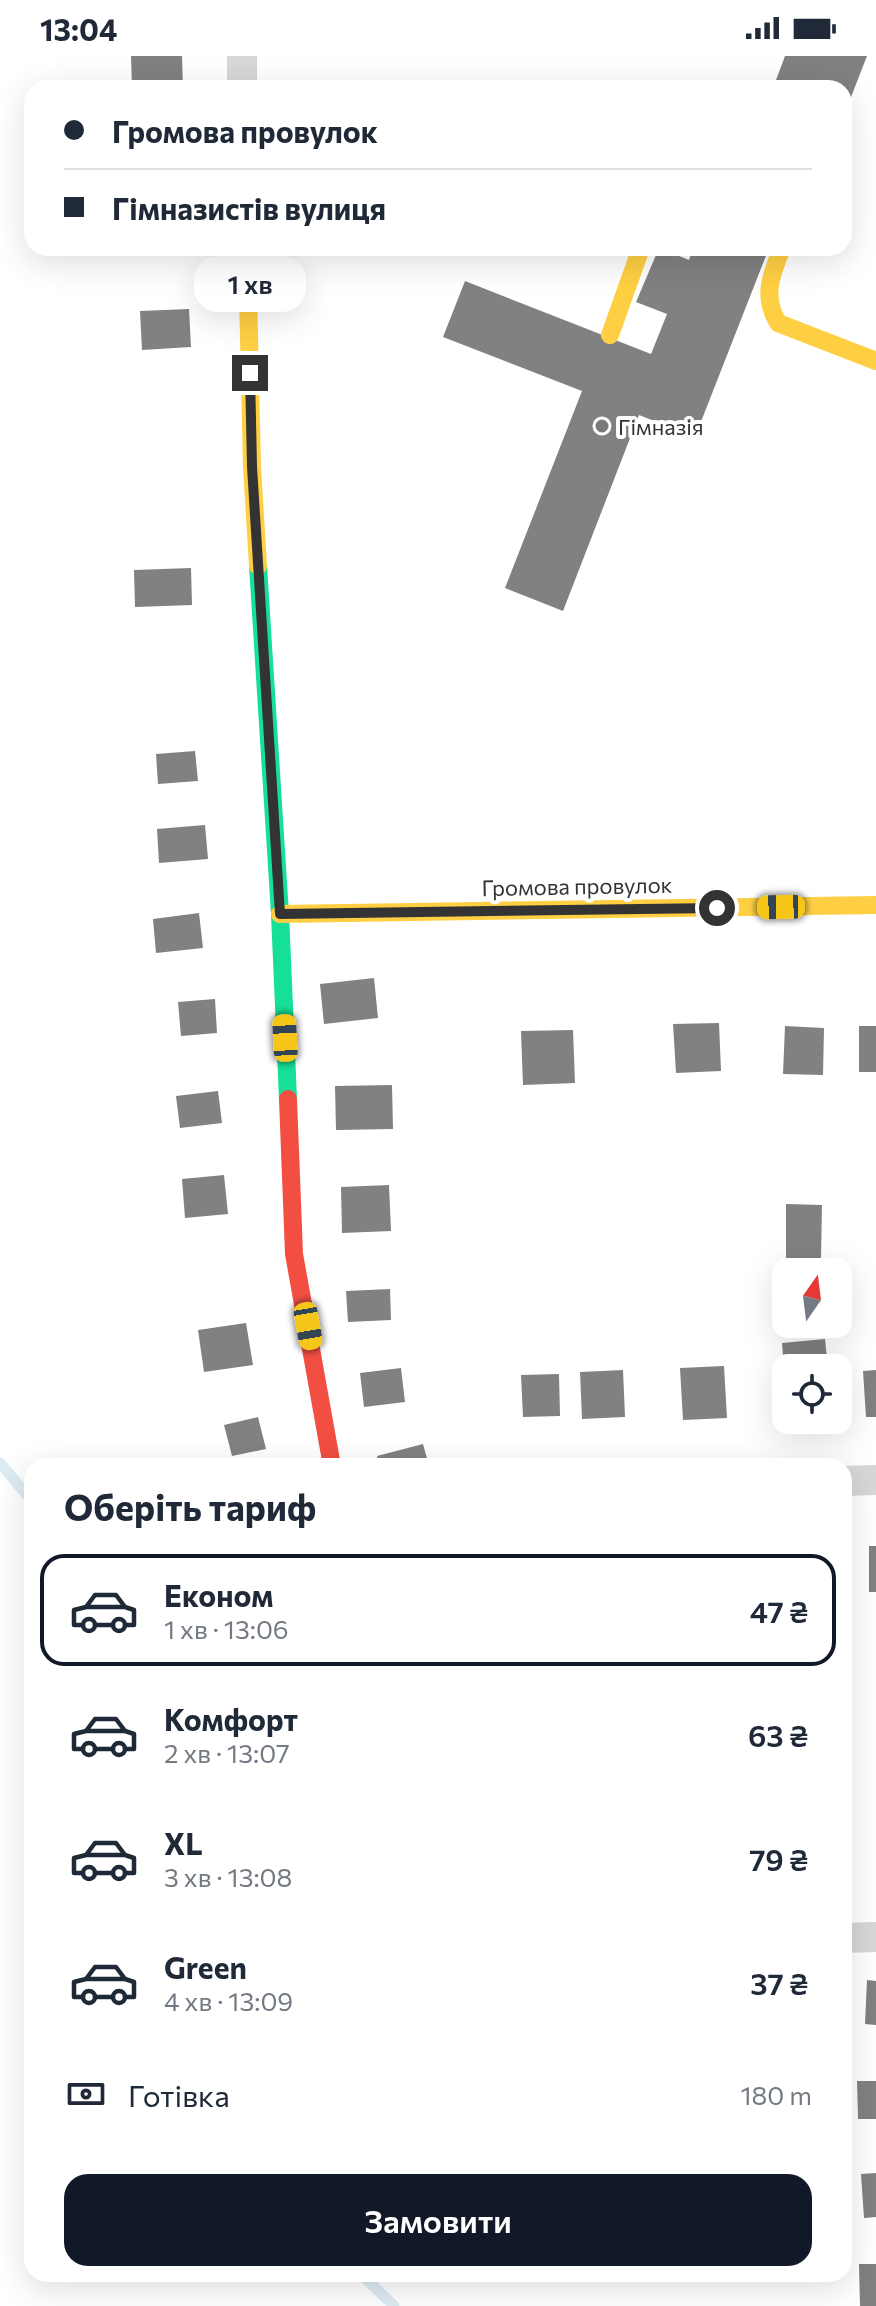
<!DOCTYPE html>
<html lang="uk">
<head>
<meta charset="utf-8">
<style>
	:root { --surface:#fff; --page:#f2f2f3; --text:#1f2937; --muted:#747a83; --line:#e0e1e3; --accent:#111827 }
	body { margin:0; font-family:Commissioner,sans-serif; background:var(--page); color:var(--text); height:100vh; display:flex; flex-direction:column; font-size:30px; white-space:nowrap }
	* { box-sizing:border-box; margin:0 }
	p { font-size:26px; color:var(--muted) }
	.icon { flex:none; width:44px; height:44px; fill:none; stroke:currentColor; stroke-width:2; stroke-linecap:round; stroke-linejoin:round }
	.map { position:relative; flex:1; overflow:hidden }
	.details { position:absolute; left:24px; top:1402px; width:828px; height:824px; display:flex; flex-direction:column; background:var(--surface); border-radius:24px; box-shadow:0 8px 32px #0002 }
	.details>* { flex:none }
	.guide { position:absolute; left:24px; top:24px; width:828px; height:176px; border-radius:24px; box-shadow:0 8px 32px #0002; display:grid; align-content:center; height:176px; padding:0 40px; background:var(--surface) }
	.needle { width:52px; rotate:14deg }
	.fabs { position:absolute; left:772px; top:1202px; display:grid; gap:16px }
	.fabs a { display:grid; place-items:center; width:80px; height:80px; border-radius:16px; background:var(--surface); box-shadow:0 8px 32px #0002; font-size:40px }
	.end { position:absolute; width:36px; height:36px; margin:-18px; border:10px solid #333; background:#fff; box-shadow:0 0 0 4px #fff }
	.from { border-radius:50% }
	.bubble { position:absolute; height:56px; border-radius:24px; background:var(--surface); box-shadow:0 8px 32px #0002; font-size:26px; font-weight:600; line-height:56px; text-align:center }
	.car { position:absolute; width:24px; height:48px; margin:-24px -12px; border-radius:10px; box-shadow:0 0 6px 2px #0007; background:linear-gradient(#f5c518 24%,#345 0 40%,#f5c518 0 76%,#345 0 86%,#f5c518 0) }
	.guide b { display:flex; align-items:center; gap:28px; height:76px; font-size:30px }
	.guide b+b { border-top:2px solid var(--line) }
	.guide i { width:20px; height:20px; background:var(--text) }
	ul { padding:0; list-style:none }
	li { display:flex; align-items:center; gap:24px; height:112px; margin:0 16px 12px; padding:0 24px; border:4px solid transparent; border-radius:24px }
	li div { flex:1 }
	li b { display:block; font-size:30px }
	li em { font-style:normal; font-weight:600 }
	li.current { border-color:var(--accent) }
	li>.icon { width:72px; height:72px; stroke-width:1.5 }
	h2 { padding:0 40px; font-size:36px; line-height:96px }
	.pay { display:flex; align-items:center; gap:20px; height:88px; padding:0 40px; font-size:30px }
	.pay p { margin-inline-start:auto }
	.button { display:flex; gap:16px; margin-top:auto; padding:16px 40px }
	.button a { flex:1; height:92px; border-radius:24px; background:var(--accent); color:#fff; font-size:32px; font-weight:600; line-height:92px; text-align:center }
	.status { display:flex; justify-content:space-between; align-items:center; height:56px; padding:0 40px; background:var(--surface); direction:ltr }
	.status svg { height:22px; fill:currentColor }
	.map>svg:first-child { display:block }
	.lines { fill:none; stroke-linecap:round; stroke-linejoin:round }
	.stream { stroke:#ddebf3; stroke-width:11 }
	.building { fill:#818181 }
	.street { stroke:#d7d7d7; stroke-width:30 }
	.fast { stroke:#16e098; stroke-width:18 }
	.slow { stroke:#ffcf43; stroke-width:18 }
	.jam { stroke:#f24e42; stroke-width:18 }
	.route { stroke:#333; stroke-width:10 }
	.poi-dot { fill:#7a7a7a; stroke:#fff; stroke-width:3 }
	.labels { text-anchor:middle; dominant-baseline:central; stroke-width:8; stroke-linejoin:round; paint-order:stroke }
	.poi-label { font-size:22px; fill:#333; stroke:#fff; text-anchor:start }
	.street-label { font-size:22px; fill:#333; stroke:#fff }
</style>
</head>
<body>
<div class="status"><b>13:04</b><svg viewBox="0 0 49 12"><path d="M0 12V9h3v3zM5 12V6h3v6zM10 12V3h3v9zM15 12V0h3v12zM26 1h20v11H26zM47 4h2v5h-2z"/></svg></div>
<div class="map">
<svg width="876" height="2250" viewBox="0 0 876 2250">
	<rect width="100%" height="100%" fill="#fff"/>
	<g class="lines">
		<path class="stream" d="M0 1407 32 1445
			M361 2218 394 2250"/>
	</g>
	<path class="building" d="M131 0H182L183 32H132Z
		M785 0H867L844 59V32H773Z
		M659 192 689 204 693 192H769L695 381 639 359 563 555 505 532 582 335 443 281 465 225 651 298 667 258 636 246Z
		M189 253 191 291 142 294 140 255Z
		M191 512 192 549 135 551 134 514Z
		M195 695 198 725 158 728 156 698Z
		M205 769 208 803 159 807 157 773Z
		M199 857 203 892 156 897 153 863Z
		M374 922 378 962 324 968 320 928Z
		M215 943 217 977 181 980 178 946Z
		M719 967 721 1015 676 1017 673 968Z
		M785 970 824 972 823 1019 783 1018Z
		M859 970H876V1016H859Z
		M573 974 575 1027 523 1029 521 975Z
		M392 1029 393 1073 336 1074 335 1030Z
		M218 1035 222 1067 180 1072 176 1040Z
		M224 1119 228 1158 185 1162 182 1123Z
		M389 1129 391 1175 342 1177 341 1131Z
		M786 1148 822 1149 821 1202H786Z
		M390 1233 391 1264 348 1266 346 1235Z
		M246 1267 253 1309 204 1316 198 1274Z
		M825 1283 828 1312H784L782 1287Z
		M724 1310 727 1362 683 1364 680 1312Z
		M401 1312 405 1346 364 1351 360 1317Z
		M623 1314 625 1361 582 1363 580 1316Z
		M876 1314V1361H866L863 1315Z
		M559 1318 560 1360 523 1361 521 1319Z
		M258 1361 266 1393 232 1400 224 1369Z
		M423 1388 429 1410H380L377 1400Z
		M869 1490H876V1536H869Z
		M867 1924 876 1925V1969L865 1968Z
		M857 2025H876V2063H858Z
		M876 2117V2161L864 2162 861 2118Z
		M859 2208H876V2250H860Z"/>
	<g class="lines">
		<path class="street" d="M242 0V32
			M844 1425 876 1424
			M844 1882 876 1881"/>
		<path class="fast" d="M258 510 280 858 288 1043"/>
		<path class="slow" d="M247 192 252 411 258 510
			M782 192C771 219 762 240 778 267L876 305
			M610 279 641 192
			M280 858 876 849"/>
		<path class="jam" d="M288 1043 294 1198 332 1410"/>
	</g>
	<g class="lines">
		<path class="route" d="M250 317 252 411 280 858 717 852"/>
	</g>
	<circle class="poi-dot" cx="602" cy="370" r="8"/>
	<g class="labels">
		<g class="poi-label">
			<text x="618" y="370">Гімназія</text>
		</g>
		<g class="street-label">
			<text transform="translate(577 830) rotate(-1)">Громова провулок</text>
		</g>
	</g>
</svg>
<div class="fabs">
<a><svg class="needle" viewBox="-14 -14 28 28"><path d="M0-13l5 13h-10z" fill="#e53935"/><path d="M0 13l5-13h-10z" fill="#747a83"/></svg></a>
<a><svg class="icon" aria-label="locate" viewBox="0 0 24 24"><circle cx="12" cy="12" r="6"/><path d="M12 2v4M12 18v4M2 12h4M18 12h4"/></svg></a>
</div>
<i class="end from" style="left:717px;top:852px"></i>
<i class="end" style="left:250px;top:317px"></i>
<div class="bubble" style="left:194px;top:200px;width:112px">1 хв</div>
<i class="car" style="left:781px;top:851px;rotate:269deg"></i>
<i class="car" style="left:285px;top:982px;rotate:357deg"></i>
<i class="car" style="left:308px;top:1270px;rotate:170deg"></i>
<div class="guide">
<b><i class="from"></i>Громова провулок</b>
<b><i></i>Гімназистів вулиця</b>
</div>
<section class="details">
<h2>Оберіть тариф</h2>
<ul>
<li class="current"><svg class="icon" aria-label="car" viewBox="0 0 24 24"><path d="M5 17H2v-5l4-1 3-4h7l3 4 3 1v5h-3M9 17h6M6 11h13"/><circle cx="7" cy="17" r="2"/><circle cx="17" cy="17" r="2"/></svg><div><b>Економ</b><p>1 хв · 13:06</p></div><em>47 ₴</em></li>
<li><svg class="icon" aria-label="car" viewBox="0 0 24 24"><path d="M5 17H2v-5l4-1 3-4h7l3 4 3 1v5h-3M9 17h6M6 11h13"/><circle cx="7" cy="17" r="2"/><circle cx="17" cy="17" r="2"/></svg><div><b>Комфорт</b><p>2 хв · 13:07</p></div><em>63 ₴</em></li>
<li><svg class="icon" aria-label="car" viewBox="0 0 24 24"><path d="M5 17H2v-5l4-1 3-4h7l3 4 3 1v5h-3M9 17h6M6 11h13"/><circle cx="7" cy="17" r="2"/><circle cx="17" cy="17" r="2"/></svg><div><b>XL</b><p>3 хв · 13:08</p></div><em>79 ₴</em></li>
<li><svg class="icon" aria-label="car" viewBox="0 0 24 24"><path d="M5 17H2v-5l4-1 3-4h7l3 4 3 1v5h-3M9 17h6M6 11h13"/><circle cx="7" cy="17" r="2"/><circle cx="17" cy="17" r="2"/></svg><div><b>Green</b><p>4 хв · 13:09</p></div><em>37 ₴</em></li>
</ul>
<div class="pay"><svg class="icon" aria-label="cash" viewBox="0 0 24 24"><path d="M3 7h18v10H3z"/><circle cx="12" cy="12" r="2"/></svg>Готівка<p>180 m</p></div>
<div class="button"><a>Замовити</a></div>
</section>
</div>
</body>
</html>
